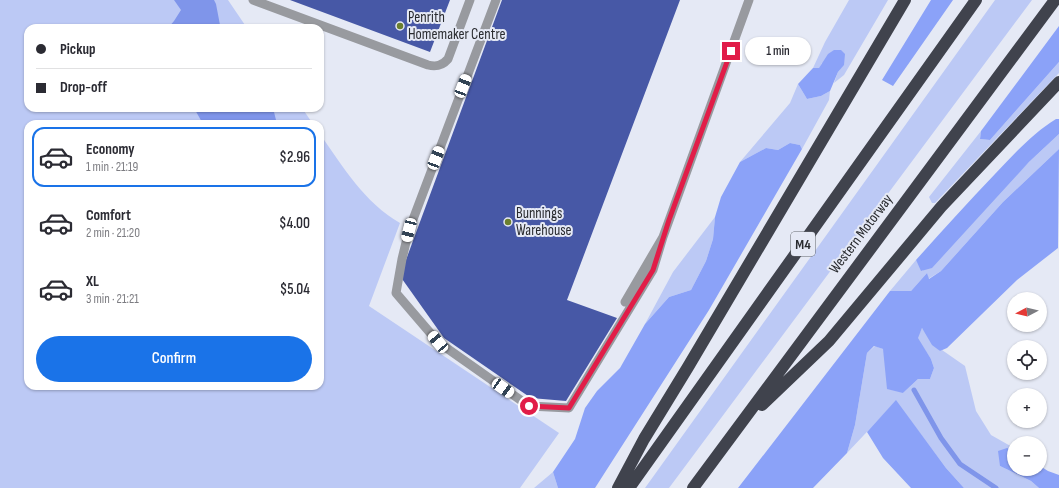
<!DOCTYPE html>
<html lang="en">
<head>
<meta charset="utf-8">
<style>
	:root { --surface:#fff; --page:#f2f2f3; --text:#2b2b33; --muted:#7c7c81; --line:#e1e1e2; --accent:#1a73e8 }
	body { margin:0; font-family:"Sofia Sans Condensed",sans-serif; background:var(--page); color:var(--text); height:100vh; display:flex; flex-direction:column; font-size:15px; white-space:nowrap }
	* { box-sizing:border-box; margin:0 }
	p { font-size:13px; color:var(--muted) }
	.icon { flex:none; width:22px; height:22px; fill:none; stroke:currentColor; stroke-width:2; stroke-linecap:round; stroke-linejoin:round }
	.map { position:relative; flex:1; overflow:hidden }
	.panel { position:absolute; left:24px; top:120px; width:300px; height:270px; display:flex; flex-direction:column; background:var(--surface); border-radius:12px; box-shadow:0 1px 3px #0004 }
	.panel>* { flex:none }
	.guide { position:absolute; left:24px; top:24px; width:300px; height:88px; border-radius:12px; box-shadow:0 1px 3px #0004; display:grid; align-content:center; height:88px; padding:0 12px; background:var(--surface) }
	.needle { width:26px; rotate:263deg }
	.buttons { position:absolute; left:1007px; top:292px; display:grid; gap:8px }
	.buttons a { display:grid; place-items:center; width:40px; height:40px; border-radius:50%; background:var(--surface); box-shadow:0 1px 3px #0004; font-size:20px }
	.end { position:absolute; width:18px; height:18px; margin:-9px; border:5px solid #e11d48; background:#fff; box-shadow:0 0 0 2px #fff }
	.from { border-radius:50% }
	.bubble { position:absolute; height:28px; border-radius:14px; background:var(--surface); box-shadow:0 1px 3px #0004; font-size:13px; font-weight:600; line-height:28px; text-align:center }
	.car { position:absolute; width:12px; height:24px; margin:-12px -6px; border-radius:5px; box-shadow:0 0 3px 1px #0007; background:linear-gradient(#fff 24%,#345 0 40%,#fff 0 76%,#345 0 86%,#fff 0) }
	.guide b { display:flex; align-items:center; gap:14px; height:38px; font-size:15px }
	.guide b+b { border-top:1px solid var(--line) }
	.guide i { width:10px; height:10px; background:var(--text) }
	ul { padding:7px 0 0; list-style:none }
	li { display:flex; align-items:center; gap:12px; height:60px; margin:0 8px 6px; padding:0 4px; border:2px solid transparent; border-radius:12px }
	li div { flex:1 }
	li b { display:block; font-size:15px }
	li em { font-style:normal; font-weight:600 }
	li.selected { border-color:var(--accent) }
	li>.icon { width:36px; height:36px; stroke-width:1.5 }
	.primary-button { display:flex; gap:8px; margin-top:auto; padding:8px 12px }
	.primary-button a { flex:1; height:46px; border-radius:24px; background:var(--accent); color:#fff; font-size:16px; font-weight:600; line-height:46px; text-align:center }
	.map>svg:first-child { display:block }
	.green { fill:#bcc9f5 }
	.forest { fill:#8ba2f8 }
	.water { fill:#7f95ea }
	.lines { fill:none; stroke-linecap:round; stroke-linejoin:round }
	.stream { stroke:#7f95ea; stroke-width:5 }
	.building { fill:#4758a6 }
	.service { stroke:#989a9f; stroke-width:9 }
	.motorway { stroke:#40434d; stroke-width:12 }
	.route { stroke:#e11d48; stroke-width:5 }
	.poi-dot { fill:#6b7f2f; stroke:#e5e9f5; stroke-width:1.5 }
	.labels { text-anchor:middle; dominant-baseline:central; stroke-width:4; stroke-linejoin:round; paint-order:stroke }
	.shield { fill:#e5e9f5; stroke:#61646a; stroke-width:1 }
	.shield-label { font-size:14px; font-weight:bold; fill:#292b2f }
	.poi-label { font-size:15px; fill:#292b2f; stroke:#e5e9f5; text-anchor:start }
	.street-label { font-size:15px; fill:#292b2f; stroke:#e5e9f5 }
</style>
</head>
<body>
<div class="map">
<svg width="1059" height="488" viewBox="0 0 1059 488">
	<rect width="100%" height="100%" fill="#e5e9f5"/>
	<path class="green" d="M0 0H228L247 28H28V108H302L313 124H28V386H320V134C343 167 365 203 400 223L369 306 559 433 520 488H0Z
		M849 0H888L844 75 834 83 838 72 844 64 822 63 819 69 813 68 825 42Z
		M995 0H1032L669 488H645Z
		M1059 62V73L935 203H932L929 197 981 131 980 139 990 140Z
		M798 84 807 99 821 96 830 91 829 100 802 149 800 145 790 143 778 150 766 148 740 162 790 103Z
		M1059 134V149L1003 202 941 271 928 279 927 273 911 291H890L916 260 922 271 1029 162Z
		M715 217 713 239 706 261 691 290 669 297 645 324 673 272Z
		M922 328 940 351 942 350 965 366 976 411 991 435 1014 448H1007L1000 466 1031 481 1039 488H964L946 468 896 401 847 453 855 425 867 353 875 346 883 349 903 393 918 379H930L934 368 931 359 917 338Z
		M553 472 558 488H534Z"/>
	<path class="forest" d="M931 0H953L893 86 882 80Z
		M1059 26V62L990 140 980 139 981 131Z
		M834 50H841L845 54 844 65 838 72 830 91 821 96 807 99 798 84 813 68H819L828 54Z
		M1056 119H1059V134L1029 162 932 268 921 271 916 260C942 231 968 202 995 174 1014 154 1033 133 1056 119Z
		M790 143 800 145 802 149 709 310 595 488H558L553 472 575 439 585 408 597 391 620 368 645 324 669 297 691 290 706 261 713 239 715 217 721 197 740 162 766 148 778 150Z
		M1059 149 1058 248 1017 280 947 348 940 351 932 345 922 328 918 338 931 359 934 368 930 379H918L903 393 887 389 883 349 874 346 867 353 855 425 847 453 813 488H738L890 291H911L927 273 929 279 941 271 1003 202Z
		M896 400 946 468 964 488H911L883 458 867 432Z
		M1007 448 1014 449V469H1040V466L1048 471 1059 475V488H1039L1031 481 1000 466 998 451Z"/>
	<path class="water" d="M174 0H214L216 4 220 25 222 28H168L174 21 181 10Z
		M194 108H273L277 124H203Z"/>
	<g class="lines">
		<path class="stream" d="M914 390 941 438 960 464 996 488"/>
	</g>
	<path class="building" d="M290 0H450L430 52Z
		M502 0H680L567 300 617 318 566 401 531 398 444 338 400 276Z"/>
	<g class="lines">
		<path class="service" d="M253 0 428 65C436 67 442 66 448 59L470 0
			M496 0 409 230 402 259 396 293 438 342 529 406 569 408 653 270 663 237
			M625 302 663 237 749 0"/>
		<path class="motorway" d="M762 405 829 341 941 207 1059 82
			M618 488 644 439 688 367 905 0
			M629 488 976 0
			M693 488 1055 0"/>
	</g>
	<g class="lines">
		<path class="route" d="M529 406 569 408 653 270 669 220 731 51"/>
	</g>
	<g class="poi-dot">
		<circle cx="400" cy="26" r="4"/>
		<circle cx="508" cy="222" r="4"/>
	</g>
	<g class="labels">
		<rect class="shield" x="791" y="232" width="24" height="24" rx="3"/>
		<g class="shield-label">
			<text x="803" y="244">M4</text>
		</g>
		<g class="poi-label">
			<text x="408" y="17">Penrith<tspan x="408" dy="17">Homemaker Centre</tspan></text>
			<text x="516" y="213">Bunnings<tspan x="516" dy="17">Warehouse</tspan></text>
		</g>
		<g class="street-label">
			<text transform="translate(861 234) rotate(-53)">Western Motorway</text>
		</g>
	</g>
</svg>
<div class="buttons">
<a><svg class="needle" viewBox="-14 -14 28 28"><path d="M0-13l5 13h-10z" fill="#e53935"/><path d="M0 13l5-13h-10z" fill="#7c7c81"/></svg></a>
<a><svg class="icon" aria-label="locate" viewBox="0 0 24 24"><circle cx="12" cy="12" r="6"/><path d="M12 2v4M12 18v4M2 12h4M18 12h4"/></svg></a>
<a>+</a>
<a>−</a>
</div>
<i class="end from" style="left:529px;top:406px"></i>
<i class="end" style="left:731px;top:51px"></i>
<div class="bubble" style="left:745px;top:37px;width:66px">1 min</div>
<i class="car" style="left:463px;top:86px;rotate:21deg"></i>
<i class="car" style="left:436px;top:158px;rotate:21deg"></i>
<i class="car" style="left:409px;top:230px;rotate:194deg"></i>
<i class="car" style="left:438px;top:342px;rotate:320deg"></i>
<i class="car" style="left:503px;top:388px;rotate:125deg"></i>
<div class="guide">
<b><i class="from"></i>Pickup</b>
<b><i></i>Drop-off</b>
</div>
<section class="panel">
<ul>
<li class="selected"><svg class="icon" aria-label="car" viewBox="0 0 24 24"><path d="M5 17H2v-5l4-1 3-4h7l3 4 3 1v5h-3M9 17h6M6 11h13"/><circle cx="7" cy="17" r="2"/><circle cx="17" cy="17" r="2"/></svg><div><b>Economy</b><p>1 min · 21:19</p></div><em>$2.96</em></li>
<li><svg class="icon" aria-label="car" viewBox="0 0 24 24"><path d="M5 17H2v-5l4-1 3-4h7l3 4 3 1v5h-3M9 17h6M6 11h13"/><circle cx="7" cy="17" r="2"/><circle cx="17" cy="17" r="2"/></svg><div><b>Comfort</b><p>2 min · 21:20</p></div><em>$4.00</em></li>
<li><svg class="icon" aria-label="car" viewBox="0 0 24 24"><path d="M5 17H2v-5l4-1 3-4h7l3 4 3 1v5h-3M9 17h6M6 11h13"/><circle cx="7" cy="17" r="2"/><circle cx="17" cy="17" r="2"/></svg><div><b>XL</b><p>3 min · 21:21</p></div><em>$5.04</em></li>
</ul>
<div class="primary-button"><a>Confirm</a></div>
</section>
</div>
</body>
</html>
